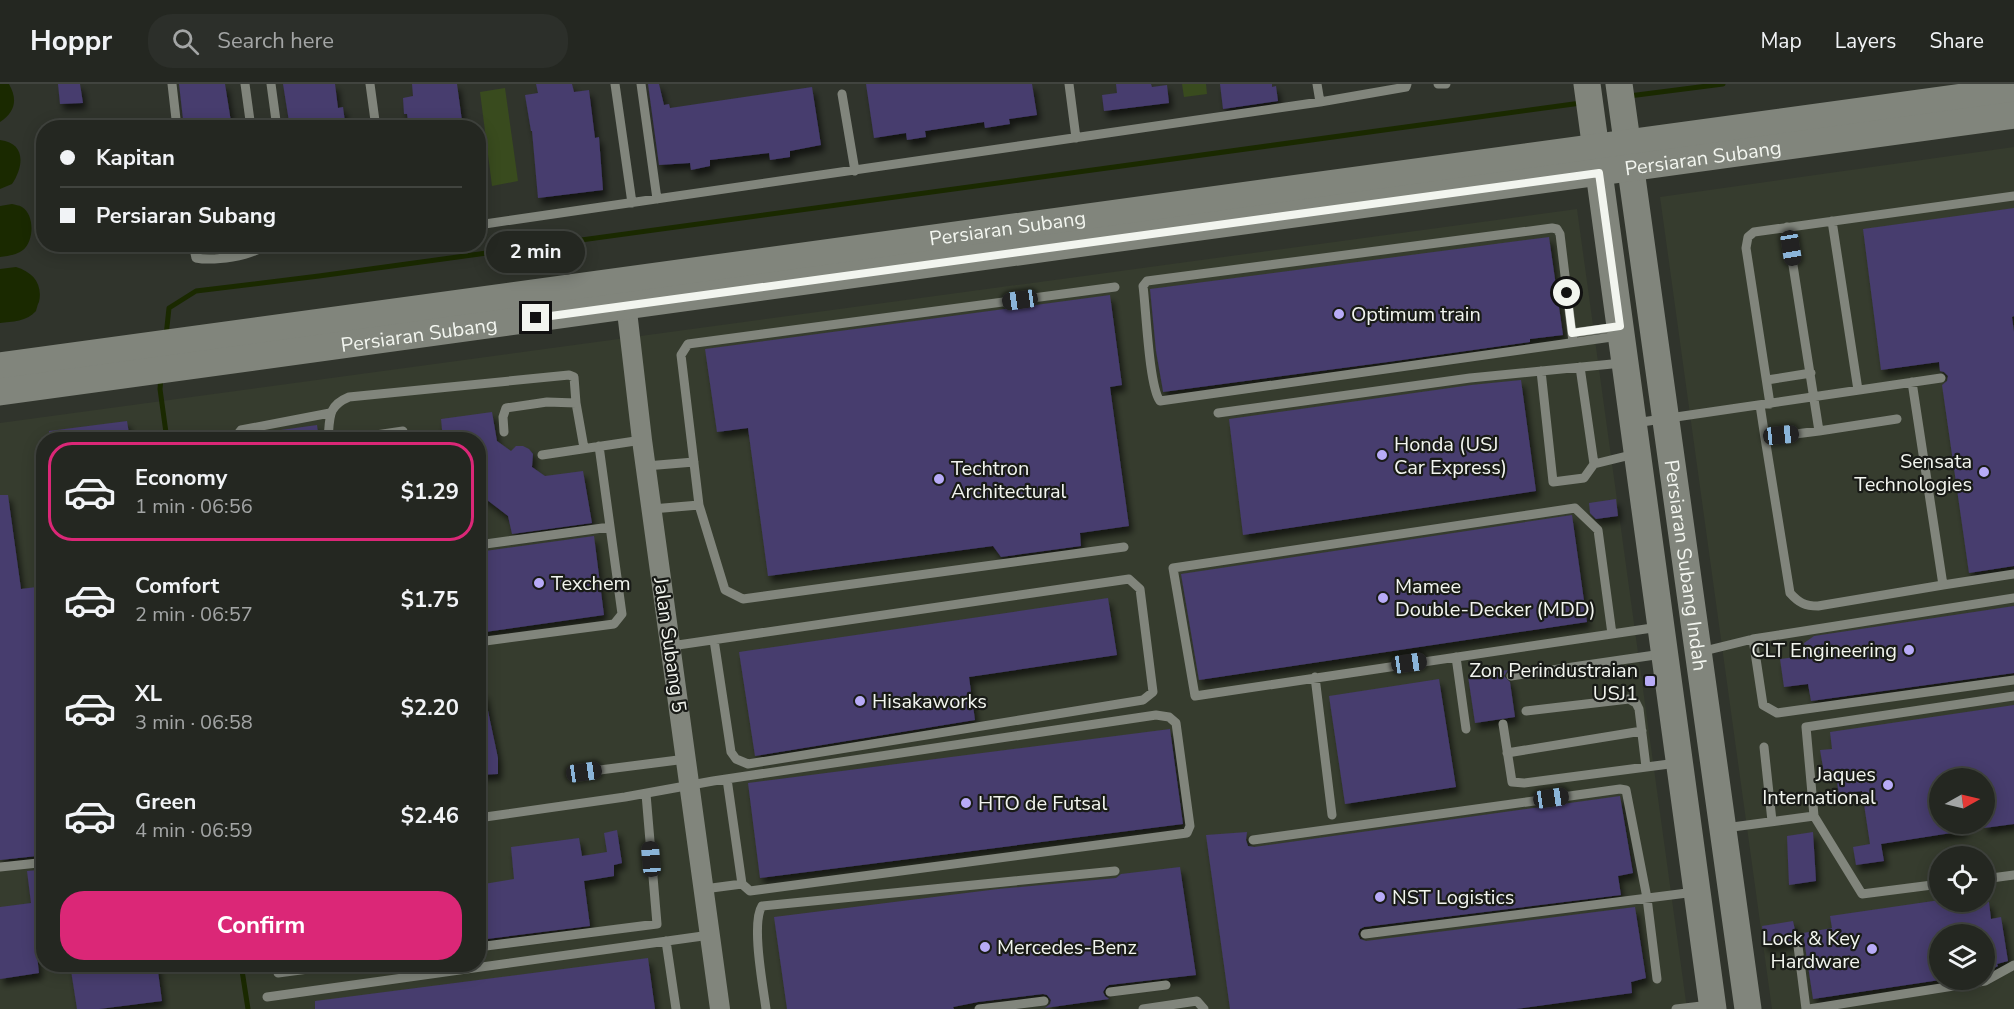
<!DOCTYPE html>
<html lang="en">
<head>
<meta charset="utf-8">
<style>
	:root { --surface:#242721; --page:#2c2f2a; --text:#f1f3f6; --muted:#a3a5a5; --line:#41443f; --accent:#db2777 }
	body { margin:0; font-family:"Nunito Sans",sans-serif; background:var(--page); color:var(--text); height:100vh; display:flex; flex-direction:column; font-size:22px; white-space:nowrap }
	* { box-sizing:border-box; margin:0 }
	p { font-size:20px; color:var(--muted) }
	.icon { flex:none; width:33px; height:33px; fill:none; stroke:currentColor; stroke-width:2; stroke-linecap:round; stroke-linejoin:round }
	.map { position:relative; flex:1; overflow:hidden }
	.drawer { position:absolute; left:36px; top:348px; width:450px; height:540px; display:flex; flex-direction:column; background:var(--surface); border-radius:24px; box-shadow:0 3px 15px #0003,0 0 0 2px var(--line) }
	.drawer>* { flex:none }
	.banner { position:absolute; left:36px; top:36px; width:450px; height:132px; border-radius:24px; box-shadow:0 3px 15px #0003,0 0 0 2px var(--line); display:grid; align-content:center; height:132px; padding:0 24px; background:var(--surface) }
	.needle { width:39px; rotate:82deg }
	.controls { position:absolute; left:1929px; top:684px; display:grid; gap:12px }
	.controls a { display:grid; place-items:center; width:66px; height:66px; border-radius:50%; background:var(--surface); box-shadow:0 3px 15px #0003,0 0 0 2px var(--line); font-size:30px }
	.end { position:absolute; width:27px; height:27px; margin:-14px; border:8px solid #f2f5ef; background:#111; box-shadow:0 0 0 3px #111 }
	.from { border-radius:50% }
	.bubble { position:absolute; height:42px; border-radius:21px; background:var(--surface); box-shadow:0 3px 15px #0003,0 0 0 2px var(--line); font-size:20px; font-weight:700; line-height:42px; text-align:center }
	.car { position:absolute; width:18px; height:36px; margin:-18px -9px; border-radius:8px; box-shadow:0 0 4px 2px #0007; background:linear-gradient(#222 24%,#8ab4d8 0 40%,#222 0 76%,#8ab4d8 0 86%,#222 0) }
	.banner b { display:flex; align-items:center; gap:21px; height:57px; font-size:22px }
	.banner b+b { border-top:2px solid var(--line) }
	.banner i { width:15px; height:15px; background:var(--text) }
	ul { padding:10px 0 0; list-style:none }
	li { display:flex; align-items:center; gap:18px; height:99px; margin:0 12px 9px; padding:0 12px; border:3px solid transparent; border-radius:24px }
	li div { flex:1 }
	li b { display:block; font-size:22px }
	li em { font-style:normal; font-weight:700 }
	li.current { border-color:var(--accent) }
	li>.icon { width:54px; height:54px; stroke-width:1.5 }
	.button { display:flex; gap:12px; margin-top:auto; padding:12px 24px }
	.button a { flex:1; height:69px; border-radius:24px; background:var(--accent); color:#fff; font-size:24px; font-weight:700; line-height:69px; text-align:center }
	header { display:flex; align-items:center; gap:36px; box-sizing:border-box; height:84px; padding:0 30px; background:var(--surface); border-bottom:2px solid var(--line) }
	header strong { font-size:28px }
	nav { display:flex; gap:33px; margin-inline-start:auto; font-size:21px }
	.search { width:420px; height:54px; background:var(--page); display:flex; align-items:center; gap:15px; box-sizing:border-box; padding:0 21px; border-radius:24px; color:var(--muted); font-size:22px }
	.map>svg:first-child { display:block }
	.built { fill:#363c2e; fill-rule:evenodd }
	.green { fill:#394b1e }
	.water { fill:#1a2900 }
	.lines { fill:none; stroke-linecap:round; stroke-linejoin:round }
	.stream { stroke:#1a2900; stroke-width:5 }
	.building { fill:#463c6e; filter:url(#shadow) }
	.lane { stroke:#81857c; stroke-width:9 }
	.street { stroke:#81857c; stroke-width:20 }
	.secondary { stroke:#81857c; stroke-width:27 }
	.route { stroke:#f2f5ef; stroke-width:8 }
	.poi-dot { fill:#b8abf7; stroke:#191b17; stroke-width:2 }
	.labels { text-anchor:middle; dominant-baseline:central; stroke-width:4.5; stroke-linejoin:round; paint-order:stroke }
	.street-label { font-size:20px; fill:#f2f5ef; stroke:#191b17 }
	.poi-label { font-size:20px; fill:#f2f5ef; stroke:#191b17; text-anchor:start }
</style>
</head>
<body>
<header>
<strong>Hoppr</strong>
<div class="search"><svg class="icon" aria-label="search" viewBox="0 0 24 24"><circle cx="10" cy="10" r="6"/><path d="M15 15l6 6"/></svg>Search here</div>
<nav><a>Map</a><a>Layers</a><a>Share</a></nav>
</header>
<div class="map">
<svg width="2014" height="925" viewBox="0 0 2014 925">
	<defs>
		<filter id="shadow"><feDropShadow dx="3.5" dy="6" stdDeviation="3" flood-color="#0009"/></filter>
	</defs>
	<rect width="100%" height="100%" fill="#30342c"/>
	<path class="built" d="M2014 63V925H1772L1660 113ZM1940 694H1984V740H1940ZM1940 772H1984V818H1940ZM1940 850H1984V896H1940Z
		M1577 125 1687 925H0V339ZM44 356H478V880H44Z"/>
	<path class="green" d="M1182 0H1206L1207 10 1184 13Z
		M505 4 518 97 492 102 480 8Z"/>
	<path class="water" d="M0 0H9C18 16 15 28 0 38Z
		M0 56C26 59 24 82 12 100L0 105Z
		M12 120C15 121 19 121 22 123 35 131 34 157 23 166 17 171 7 172 0 173V122Z
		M16 183C33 188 43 200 39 218 38 219 36 227 36 227 28 237 11 238 0 239V185Z"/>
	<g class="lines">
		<path class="stream" d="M1629 12 1723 0
			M166 252 169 224 196 207 319 192 1581 19
			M161 294 160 305 167 356
			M241 880 248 925"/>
	</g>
	<path class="building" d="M58 0H80L83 19 60 20Z
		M179 0H225L232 44H184Z
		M283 0H335L338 24 343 23 345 38 331 40 332 44H290Z
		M412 0H457L463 44H409L407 30H404L403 14 413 12Z
		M536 0H572L574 8 589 6 595 54 599 53 603 106 538 114 532 47H531L525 11 538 9Z
		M648 0H659L664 21 669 20 670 24 812 3 821 61 790 67V73L770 76 769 69 710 76V82L691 86 690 79 659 81Z
		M866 0H1032L1037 31 1009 35 1010 40 985 44 984 38 925 47 926 53 907 56 906 49 874 54Z
		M1116 0H1151L1152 3 1167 1 1169 19 1104 27 1102 11 1117 9Z
		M1220 0H1272V3L1276 2 1278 17 1223 25Z
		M2014 124V232L2012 233 2014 248V482L1969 489 1942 301 1947 297 1948 292 1944 288 1940 287 1939 278 1881 286 1863 145Z
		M1549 153 1563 251 1530 255V258L1388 278 1163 308V307L1156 267 1150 205Z
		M1110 211 1122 301 1110 303 1129 442 1080 449 1081 462 1001 473 993 462 768 492 748 344 717 348 705 265Z
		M1521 296 1536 407 1243 451 1229 335 1471 301Z
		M492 328 497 357 511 367 516 362H523L529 365 533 370 532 383 545 392 583 387 592 439 512 450 508 432 478 409V356H443L441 335Z
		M127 337 130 356H49V347Z
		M317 341 319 356H267L266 348Z
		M0 411H8L21 505 44 502V775L37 772 0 776Z
		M1616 415 1618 432 1596 435 1590 429 1589 419Z
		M1572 431 1587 538 1199 596 1181 490Z
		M594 452 604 531 478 549V468Z
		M1108 514 1117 571 969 593 975 636 755 672 739 568Z
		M2014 522V589L1811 617 1808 600 1784 603 1780 575 1803 572 1804 559 1814 552Z
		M1508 586 1504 592 1510 598 1515 633 1475 639 1468 592Z
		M1439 595 1456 703 1345 720 1329 612Z
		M484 608 498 674V690L478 691V609Z
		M2014 621V740L1984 744V694H1940V740H1964V747L1881 760 1884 777 1856 781 1853 763 1870 760 1862 707 1839 710 1835 687 1824 689 1820 666 1832 665 1830 648Z
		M1170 645 1183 740 760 794 748 699Z
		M1620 712 1633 789 1618 792 1621 811 1364 843 1360 845 1358 850 1360 855 1366 857 1635 823 1646 894 1631 898 1632 909 1516 925H1230L1206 751 1247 748 1246 756 1248 762 1254 763Z
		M617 746 622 779 614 781V792L584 797 590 842 479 856 478 801 514 795 511 763 579 754 582 772 607 768 604 749Z
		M1813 748 1816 797 1789 801 1787 752Z
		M44 783V847L35 848 34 844 39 889 0 895V823L31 819 27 787 39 786Z
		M1180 783 1196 891 1109 901 1106 903 1103 908 1105 912 1109 915 1045 924 1050 920 1051 916 1047 911 1043 910 978 918 953 923 954 925H787L774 833 998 805 1116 794 1121 790Z
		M1940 816V818H1989L1991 835 2001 833 2008 877 1997 880 1998 882 1984 889V850H1940V896L1813 915 1803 849 1832 844 1830 832Z
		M1793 837 1797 855 1793 858 1765 862 1762 842Z
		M648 874 655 925H315V917Z
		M70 880H157L162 917 99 925H77Z"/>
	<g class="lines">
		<path class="lane" d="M172 0 177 44
			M245 0 251 44
			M271 0 277 44
			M370 0 376 44
			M615 0 632 119
			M641 0 657 115
			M1069 0 1076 54
			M1317 0 1320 18
			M1438 0H1446
			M842 10 855 87
			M1832 137 1858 306
			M478 141 1320 18 1406 3 1407 0
			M193 160 196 174C212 177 254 173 265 160
			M295 160 309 165 340 160
			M1572 249 1617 243
			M1573 258 1560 150 1557 145 1552 144 1147 197 1143 202C1146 224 1149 303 1160 317L1619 252
			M1580 283 1594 380
			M1541 287 1553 398 1584 394 1594 380 1635 370
			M1767 296 1811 289
			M1912 298 1943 501 2014 490
			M1770 320 1746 164 1748 153 1754 148 2014 112
			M1760 321 1765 354 1819 347 1787 143
			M1218 329 1470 294 1622 279
			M1635 339 1941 294
			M1819 347 1897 335
			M504 348 503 333 506 324 547 318 576 319 584 364
			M1765 354 1790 509C1799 519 1805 522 1818 522L1943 501
			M236 356 237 351 241 346 330 329
			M328 356C330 334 327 322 349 313L569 291 574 293 576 319
			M342 356 403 347 404 356
			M542 371 642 356
			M646 382 694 378
			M699 421 681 271 688 260 1115 203
			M652 425 699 421 725 506 743 515 1124 463
			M478 461 610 443
			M1612 550 1598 446 1575 424 1173 484 1195 612 1659 543
			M1753 555 1763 621 1777 629 2014 596
			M478 558 614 540 622 530 599 362
			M671 562 1129 495 1140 505 1153 608 1143 616 748 680 736 675 731 668 714 556
			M1700 568 1753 555 2014 514
			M1456 573 1466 645
			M1511 592 1662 570
			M1315 593 1332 731
			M1526 627 1629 615 1636 619 1639 625 1646 683
			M1503 640 1512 698 1524 699 1677 679
			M1764 663 1772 737
			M1507 669 1642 647
			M584 688 686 675
			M1814 732 1862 810 1940 800
			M478 734 625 713 713 697 1156 631 1169 633 1176 639 1190 742 1187 749 750 807 742 800 727 695
			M1725 744 1814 732 1806 643 2014 612
			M1253 756 1620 705 1626 706 1647 814 1657 895
			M0 783 38 779
			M1984 795 2014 791
			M704 805 742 800
			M1365 850 1695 808
			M666 857 676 925
			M1798 862 1806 925
			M478 863 657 840 646 710
			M277 880 278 889 346 880
			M1110 908 1166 901
			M267 913 710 851
			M766 925C763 902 751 839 762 822L1115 787
			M979 925 1044 917
			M1143 925 1197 917 1204 925
			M1676 925 1710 921
			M1809 925 1985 897 2014 881"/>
		<path class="street" d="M625 210 642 356 720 925"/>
		<g class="secondary">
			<path d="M1587 0 1713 925"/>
			<path id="s1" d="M1619 0 1748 925"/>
			<path id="s2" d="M0 282 2014 6"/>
			<path id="s3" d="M0 308 2014 31"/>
		</g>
	</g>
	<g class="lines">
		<path class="route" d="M536 234 1599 89 1620 242 1572 249 1567 209"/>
	</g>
	<g class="poi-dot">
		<circle cx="1339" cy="230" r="6"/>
		<circle cx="1382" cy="371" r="6"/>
		<circle cx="1984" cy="388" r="6"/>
		<circle cx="939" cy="395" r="6"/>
		<circle cx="539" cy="499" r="6"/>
		<circle cx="1383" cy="514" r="6"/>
		<circle cx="1909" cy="566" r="6"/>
		<rect x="1644" y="591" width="12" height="12" rx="3"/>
		<circle cx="860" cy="617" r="6"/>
		<circle cx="1888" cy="701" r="6"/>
		<circle cx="966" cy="719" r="6"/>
		<circle cx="1380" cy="813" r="6"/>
		<circle cx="985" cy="863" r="6"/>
		<circle cx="1872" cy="865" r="6"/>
	</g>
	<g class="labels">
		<g class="street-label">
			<text stroke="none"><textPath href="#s3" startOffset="1719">Persiaran Subang</textPath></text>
			<text stroke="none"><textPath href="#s2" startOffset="1017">Persiaran Subang</textPath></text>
			<text stroke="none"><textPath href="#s3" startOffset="423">Persiaran Subang</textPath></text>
			<text stroke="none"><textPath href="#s1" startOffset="486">Persiaran Subang Indah</textPath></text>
			<text transform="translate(670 561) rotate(82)">Jalan Subang 5</text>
		</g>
		<g class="poi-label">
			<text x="1351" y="230">Optimum train</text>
			<text x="1394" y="360">Honda (USJ<tspan x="1394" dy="23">Car Express)</tspan></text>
			<text x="1972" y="377" text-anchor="end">Sensata<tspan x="1972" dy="23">Technologies</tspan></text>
			<text x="951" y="384">Techtron<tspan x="951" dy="23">Architectural</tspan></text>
			<text x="551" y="499">Texchem</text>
			<text x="1395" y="502">Mamee<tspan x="1395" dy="23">Double-Decker (MDD)</tspan></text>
			<text x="1897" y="566" text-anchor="end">CLT Engineering</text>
			<text x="1638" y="586" text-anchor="end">Zon Perindustraian<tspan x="1638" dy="23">USJ1</tspan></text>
			<text x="872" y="617">Hisakaworks</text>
			<text x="1876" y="690" text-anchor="end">Jaques<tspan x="1876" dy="23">International</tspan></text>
			<text x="978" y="719">HTO de Futsal</text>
			<text x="1392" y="813">NST Logistics</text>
			<text x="1860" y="854" text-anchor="end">Lock &amp; Key<tspan x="1860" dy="23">Hardware</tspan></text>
			<text x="997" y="863">Mercedes-Benz</text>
		</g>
	</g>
</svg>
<div class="controls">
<a><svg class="needle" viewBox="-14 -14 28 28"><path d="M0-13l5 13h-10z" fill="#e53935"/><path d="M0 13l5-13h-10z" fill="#a3a5a5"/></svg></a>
<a><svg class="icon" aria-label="locate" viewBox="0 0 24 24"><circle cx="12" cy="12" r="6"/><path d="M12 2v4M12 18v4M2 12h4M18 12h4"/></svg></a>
<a><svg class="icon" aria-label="layers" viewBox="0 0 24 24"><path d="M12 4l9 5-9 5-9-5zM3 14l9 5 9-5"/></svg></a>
</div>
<i class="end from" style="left:1567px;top:209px"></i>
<i class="end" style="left:536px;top:234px"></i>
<div class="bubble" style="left:486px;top:147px;width:99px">2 min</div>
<i class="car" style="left:1791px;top:164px;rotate:171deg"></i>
<i class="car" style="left:1020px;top:216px;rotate:262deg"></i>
<i class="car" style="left:1781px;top:351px;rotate:84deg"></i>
<i class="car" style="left:1409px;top:579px;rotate:82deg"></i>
<i class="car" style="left:584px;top:688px;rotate:82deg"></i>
<i class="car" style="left:1551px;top:714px;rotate:82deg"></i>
<i class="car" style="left:651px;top:775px;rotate:355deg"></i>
<div class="banner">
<b><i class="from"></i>Kapitan</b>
<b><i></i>Persiaran Subang</b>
</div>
<section class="drawer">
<ul>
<li class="current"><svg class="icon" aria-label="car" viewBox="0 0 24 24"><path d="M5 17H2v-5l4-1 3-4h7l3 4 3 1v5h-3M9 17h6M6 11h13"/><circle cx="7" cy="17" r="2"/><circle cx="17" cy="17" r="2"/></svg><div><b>Economy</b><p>1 min · 06:56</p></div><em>$1.29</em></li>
<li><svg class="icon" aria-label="car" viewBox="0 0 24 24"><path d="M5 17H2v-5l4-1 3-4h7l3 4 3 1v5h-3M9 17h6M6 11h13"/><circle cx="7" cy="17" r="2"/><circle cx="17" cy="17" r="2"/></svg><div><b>Comfort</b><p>2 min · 06:57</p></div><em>$1.75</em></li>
<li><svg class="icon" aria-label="car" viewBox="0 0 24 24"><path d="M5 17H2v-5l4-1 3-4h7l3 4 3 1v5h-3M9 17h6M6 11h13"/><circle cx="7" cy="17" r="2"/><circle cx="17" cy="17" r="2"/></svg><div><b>XL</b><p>3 min · 06:58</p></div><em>$2.20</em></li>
<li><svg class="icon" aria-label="car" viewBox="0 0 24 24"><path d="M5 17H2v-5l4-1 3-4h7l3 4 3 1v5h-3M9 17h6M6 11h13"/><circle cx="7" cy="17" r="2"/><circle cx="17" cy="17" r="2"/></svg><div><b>Green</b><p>4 min · 06:59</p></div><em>$2.46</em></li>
</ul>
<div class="button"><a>Confirm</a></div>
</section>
</div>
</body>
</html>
